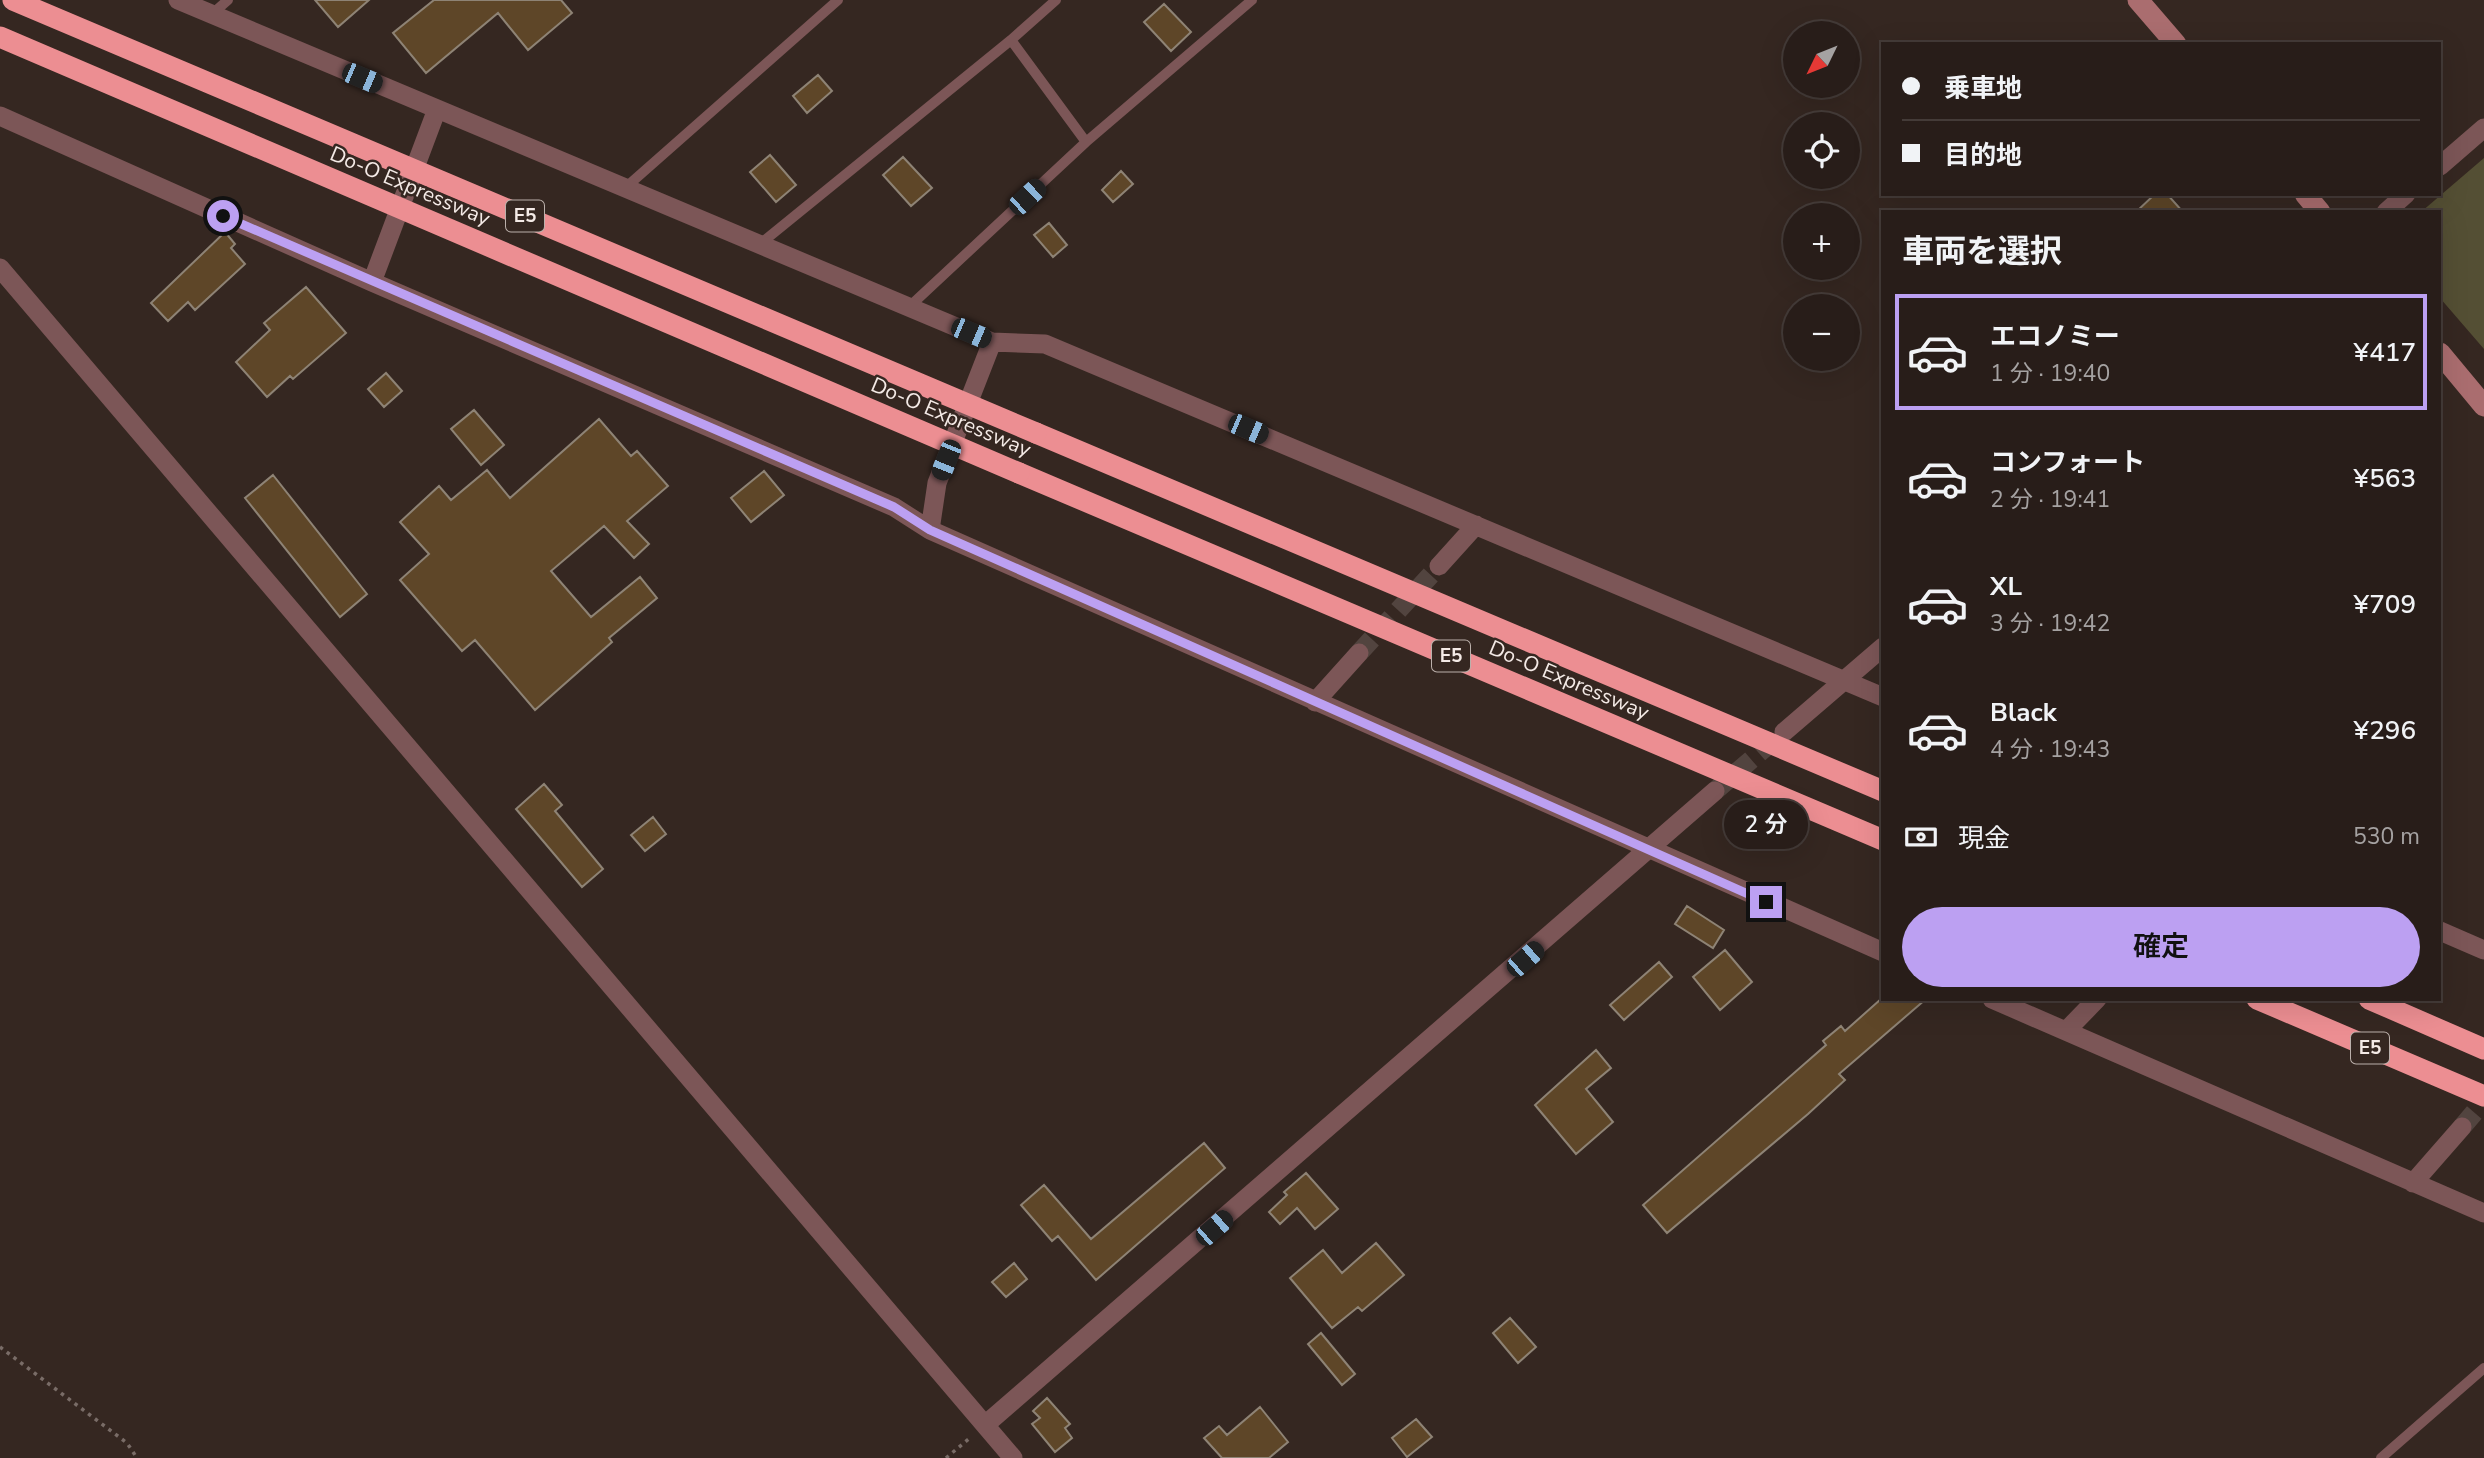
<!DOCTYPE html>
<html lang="ja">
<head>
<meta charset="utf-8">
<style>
	:root { --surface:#281d19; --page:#342a26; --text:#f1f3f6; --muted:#a5a2a2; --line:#443b38; --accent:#bca0f2 }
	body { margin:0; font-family:"Nunito Sans","Noto Sans JP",sans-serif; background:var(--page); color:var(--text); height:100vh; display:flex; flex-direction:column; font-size:26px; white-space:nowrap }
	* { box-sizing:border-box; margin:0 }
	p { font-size:23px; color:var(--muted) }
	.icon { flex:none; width:38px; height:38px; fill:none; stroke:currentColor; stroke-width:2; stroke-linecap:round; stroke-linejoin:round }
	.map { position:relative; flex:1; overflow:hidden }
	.sheet { position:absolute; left:1881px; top:210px; width:560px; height:791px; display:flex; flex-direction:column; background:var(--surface); border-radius:0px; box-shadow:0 7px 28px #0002,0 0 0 2px var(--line) }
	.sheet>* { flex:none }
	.banner { position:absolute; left:1881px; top:42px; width:560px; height:154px; border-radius:0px; box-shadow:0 7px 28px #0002,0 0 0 2px var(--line); display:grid; align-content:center; height:154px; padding:0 21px; background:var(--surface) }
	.needle { width:46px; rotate:227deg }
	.controls { position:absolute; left:1783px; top:21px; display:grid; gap:14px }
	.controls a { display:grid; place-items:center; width:77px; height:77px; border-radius:50%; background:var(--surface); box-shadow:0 7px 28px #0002,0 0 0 2px var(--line); font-size:35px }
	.end { position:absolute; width:32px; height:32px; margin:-16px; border:9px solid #bca0f2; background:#111; box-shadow:0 0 0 4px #111 }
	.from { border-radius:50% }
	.bubble { position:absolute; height:49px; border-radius:24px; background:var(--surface); box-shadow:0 7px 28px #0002,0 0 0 2px var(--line); font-size:23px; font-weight:600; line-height:49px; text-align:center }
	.car { position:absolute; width:21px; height:42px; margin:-21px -10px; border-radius:9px; box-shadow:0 0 5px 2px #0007; background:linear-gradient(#222 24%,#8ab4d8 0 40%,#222 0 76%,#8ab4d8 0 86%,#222 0) }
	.banner b { display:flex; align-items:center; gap:24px; height:66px; font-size:26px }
	.banner b+b { border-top:2px solid var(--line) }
	.banner i { width:18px; height:18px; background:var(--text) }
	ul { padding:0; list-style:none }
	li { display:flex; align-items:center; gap:21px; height:116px; margin:0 14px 10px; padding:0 7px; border:4px solid transparent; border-radius:0px }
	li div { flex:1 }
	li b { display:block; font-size:26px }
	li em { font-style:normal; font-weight:600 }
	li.selected { border-color:var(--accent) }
	li>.icon { width:63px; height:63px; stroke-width:1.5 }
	h2 { padding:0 21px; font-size:32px; line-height:84px }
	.pay { display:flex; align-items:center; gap:18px; height:77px; padding:0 21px; font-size:26px }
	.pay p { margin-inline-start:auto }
	.action { display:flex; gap:14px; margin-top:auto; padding:14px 21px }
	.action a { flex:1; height:80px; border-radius:42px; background:var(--accent); color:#111; font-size:28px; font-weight:600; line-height:80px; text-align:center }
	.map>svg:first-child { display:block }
	.green { fill:#544f34 }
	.building { fill:#5e4628; stroke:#8e8375; stroke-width:2 }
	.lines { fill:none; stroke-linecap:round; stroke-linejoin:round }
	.street-tunnel { stroke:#52443f; stroke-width:19; stroke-dasharray:19 10; stroke-linecap:butt }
	.path { stroke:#796c67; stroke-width:3.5; stroke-dasharray:3.5 5; stroke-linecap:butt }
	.lane { stroke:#7c5657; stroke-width:10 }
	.street { stroke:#7c5657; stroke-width:19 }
	.secondary { stroke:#aa6d6f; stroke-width:21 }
	.highway { stroke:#ec8e92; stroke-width:21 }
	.highway-bridge { stroke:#ec8e92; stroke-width:21 }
	.route { stroke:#bca0f2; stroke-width:9 }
	.labels { text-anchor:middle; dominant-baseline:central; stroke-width:5; stroke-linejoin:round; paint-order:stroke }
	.shield { fill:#352721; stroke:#bbb0ab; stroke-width:2 }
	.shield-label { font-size:19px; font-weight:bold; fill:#f4eae6 }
	.street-label { font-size:21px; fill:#f4eae6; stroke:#352721 }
</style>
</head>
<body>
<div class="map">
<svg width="2484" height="1458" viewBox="0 0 2484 1458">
	<rect width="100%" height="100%" fill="#352721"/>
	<path class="green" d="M2484 158V349L2440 298V212H2421Z"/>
	<path class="building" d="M315 0H369L338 27Z
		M434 0H561L572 13 528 50 498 13 426 73 393 33Z
		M1164 4 1191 32 1171 51 1144 22Z
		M818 75 832 91 807 113 793 96Z
		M770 155 796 185 776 202 750 172Z
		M903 157 932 188 911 206 883 175Z
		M1121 171 1133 184 1113 202 1102 190Z
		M2155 194H2167L2183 212H2136Z
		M1049 223 1067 245 1053 257 1034 235Z
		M225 232 235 244 231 248 245 264 195 310 188 302 168 321 151 303Z
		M306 287 346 333 293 379 290 376 267 397 236 362 270 330 264 323Z
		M386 373 402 391 384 407 368 389Z
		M474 410 504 445 481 465 451 429Z
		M599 419 631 456 637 451 668 486 627 521 649 544 634 558 604 526 551 571 591 617 640 577 657 598 609 638 612 642 535 710 475 640 462 651 400 580 429 554 400 522 439 486 451 500 487 470 510 498Z
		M764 471 784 495 751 522 731 498Z
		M273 475 367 594 340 617 245 498Z
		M544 784 562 805 555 811 603 869 582 887 516 809Z
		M653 817 666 834 645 851 631 835Z
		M1687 906 1724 930 1713 948 1675 924Z
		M1725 950 1752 982 1720 1010 1693 977Z
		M1659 962 1672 977 1624 1020 1610 1005Z
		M1881 999H1926L1839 1074 1845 1080 1808 1114 1667 1233 1643 1205 1826 1045 1823 1041 1841 1026 1845 1031Z
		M1596 1050 1611 1068 1586 1089 1613 1122 1576 1154 1535 1105Z
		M1204 1143 1225 1168 1096 1280 1058 1236 1052 1241 1021 1205 1044 1185 1091 1239Z
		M1306 1173 1338 1209 1315 1229 1297 1208 1280 1224 1269 1212 1287 1195 1284 1192Z
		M1376 1243 1404 1275 1362 1311 1358 1307 1332 1328 1290 1278 1323 1250 1342 1273Z
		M1014 1263 1027 1279 1006 1297 992 1282Z
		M1510 1318 1536 1347 1518 1363 1493 1333Z
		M1321 1333 1355 1374 1342 1385 1308 1344Z
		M1047 1398 1070 1424 1065 1428 1072 1438 1055 1452 1032 1424 1040 1418 1033 1411Z
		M1260 1407 1288 1442 1269 1458H1222L1204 1438 1219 1426 1227 1435Z
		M1416 1419 1432 1437 1407 1457 1392 1438Z"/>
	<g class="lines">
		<path class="street-tunnel" d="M1359 653 1439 566
			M1715 791 1780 735
			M2462 1127 2484 1101"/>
		<path class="path" d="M0 1347 127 1443 137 1458
			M946 1458 971 1437"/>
		<path class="lane" d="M212 14 228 0
			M1086 142 1252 0
			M625 188 838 0
			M760 244 1011 40 1056 0
			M909 307 1086 142 1011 40
			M2381 1458 2484 1368"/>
		<path class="street" d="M178 0 992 342 1045 344 1883 697
			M0 116 372 282 894 507 930 530 1883 952
			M2440 166 2484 128
			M2386 212 2406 194
			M0 268 1013 1458
			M372 282 437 109
			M930 530 937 483 992 342
			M1439 566 1476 525
			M1315 702 1359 653
			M1784 732 1883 647
			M2440 931 2484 950
			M1992 999 2484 1213
			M2066 1031 2097 999
			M2413 1183 2462 1127
			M985 1425 1715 791"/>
		<path class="secondary" d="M2138 0 2176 44
			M2305 194 2320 212
			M2440 353 2484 406"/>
		<path class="highway" d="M1036 433 1883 791
			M1019 473 1883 840
			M2257 999 2484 1096
			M2369 999 2484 1049"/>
		<path class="highway-bridge" d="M13 0 1036 433
			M0 37 1019 473"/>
	</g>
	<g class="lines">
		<path class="route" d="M223 216 894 507 930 530 1766 902"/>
	</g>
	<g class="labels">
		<g class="shield">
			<rect x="506" y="200.5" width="38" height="31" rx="5"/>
			<rect x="1432" y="640.5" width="38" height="31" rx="5"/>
			<rect x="2351" y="1032.5" width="38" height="31" rx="5"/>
		</g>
		<g class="shield-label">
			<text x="525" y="216">E5</text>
			<text x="1451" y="656">E5</text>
			<text x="2370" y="1048">E5</text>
		</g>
		<g class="street-label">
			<text transform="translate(410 186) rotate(23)">Do-O Expressway</text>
			<text transform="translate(951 417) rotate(23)">Do-O Expressway</text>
			<text transform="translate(1569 680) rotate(23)">Do-O Expressway</text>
		</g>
	</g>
</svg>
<div class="controls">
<a><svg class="needle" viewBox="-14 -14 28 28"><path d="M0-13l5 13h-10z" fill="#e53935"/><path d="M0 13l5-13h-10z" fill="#a5a2a2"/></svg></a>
<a><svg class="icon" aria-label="locate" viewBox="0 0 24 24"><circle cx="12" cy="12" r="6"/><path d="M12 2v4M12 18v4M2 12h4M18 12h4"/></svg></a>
<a>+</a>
<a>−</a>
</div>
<i class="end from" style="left:223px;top:216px"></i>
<i class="end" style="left:1766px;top:902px"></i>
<div class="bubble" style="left:1724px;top:800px;width:84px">2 分</div>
<i class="car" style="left:362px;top:78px;rotate:113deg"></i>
<i class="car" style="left:1027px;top:197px;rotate:47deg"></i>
<i class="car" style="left:971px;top:333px;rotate:113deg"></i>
<i class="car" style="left:1248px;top:429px;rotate:113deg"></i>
<i class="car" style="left:946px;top:460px;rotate:202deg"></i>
<i class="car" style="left:1525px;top:959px;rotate:49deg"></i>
<i class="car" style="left:1214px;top:1228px;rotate:49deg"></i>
<div class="banner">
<b><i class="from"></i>乗車地</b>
<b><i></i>目的地</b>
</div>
<section class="sheet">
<h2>車両を選択</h2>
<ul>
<li class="selected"><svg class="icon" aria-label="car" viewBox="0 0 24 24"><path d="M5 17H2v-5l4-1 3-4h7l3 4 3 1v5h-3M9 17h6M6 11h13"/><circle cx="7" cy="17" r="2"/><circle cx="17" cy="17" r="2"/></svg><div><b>エコノミー</b><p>1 分 · 19:40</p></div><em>¥417</em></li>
<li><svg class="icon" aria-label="car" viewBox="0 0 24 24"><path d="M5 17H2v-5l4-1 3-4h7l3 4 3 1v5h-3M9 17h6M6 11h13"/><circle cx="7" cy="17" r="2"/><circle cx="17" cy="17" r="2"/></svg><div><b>コンフォート</b><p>2 分 · 19:41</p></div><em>¥563</em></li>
<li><svg class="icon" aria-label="car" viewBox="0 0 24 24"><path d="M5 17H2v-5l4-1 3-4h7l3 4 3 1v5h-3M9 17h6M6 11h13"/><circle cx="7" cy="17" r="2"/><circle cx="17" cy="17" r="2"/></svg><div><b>XL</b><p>3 分 · 19:42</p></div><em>¥709</em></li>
<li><svg class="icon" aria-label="car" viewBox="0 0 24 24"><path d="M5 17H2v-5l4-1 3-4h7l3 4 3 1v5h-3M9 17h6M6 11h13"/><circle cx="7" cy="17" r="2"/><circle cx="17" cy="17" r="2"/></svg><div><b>Black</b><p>4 分 · 19:43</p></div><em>¥296</em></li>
</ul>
<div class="pay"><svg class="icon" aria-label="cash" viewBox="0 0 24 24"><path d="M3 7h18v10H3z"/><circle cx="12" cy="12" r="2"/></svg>現金<p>530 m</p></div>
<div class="action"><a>確定</a></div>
</section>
</div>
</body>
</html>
